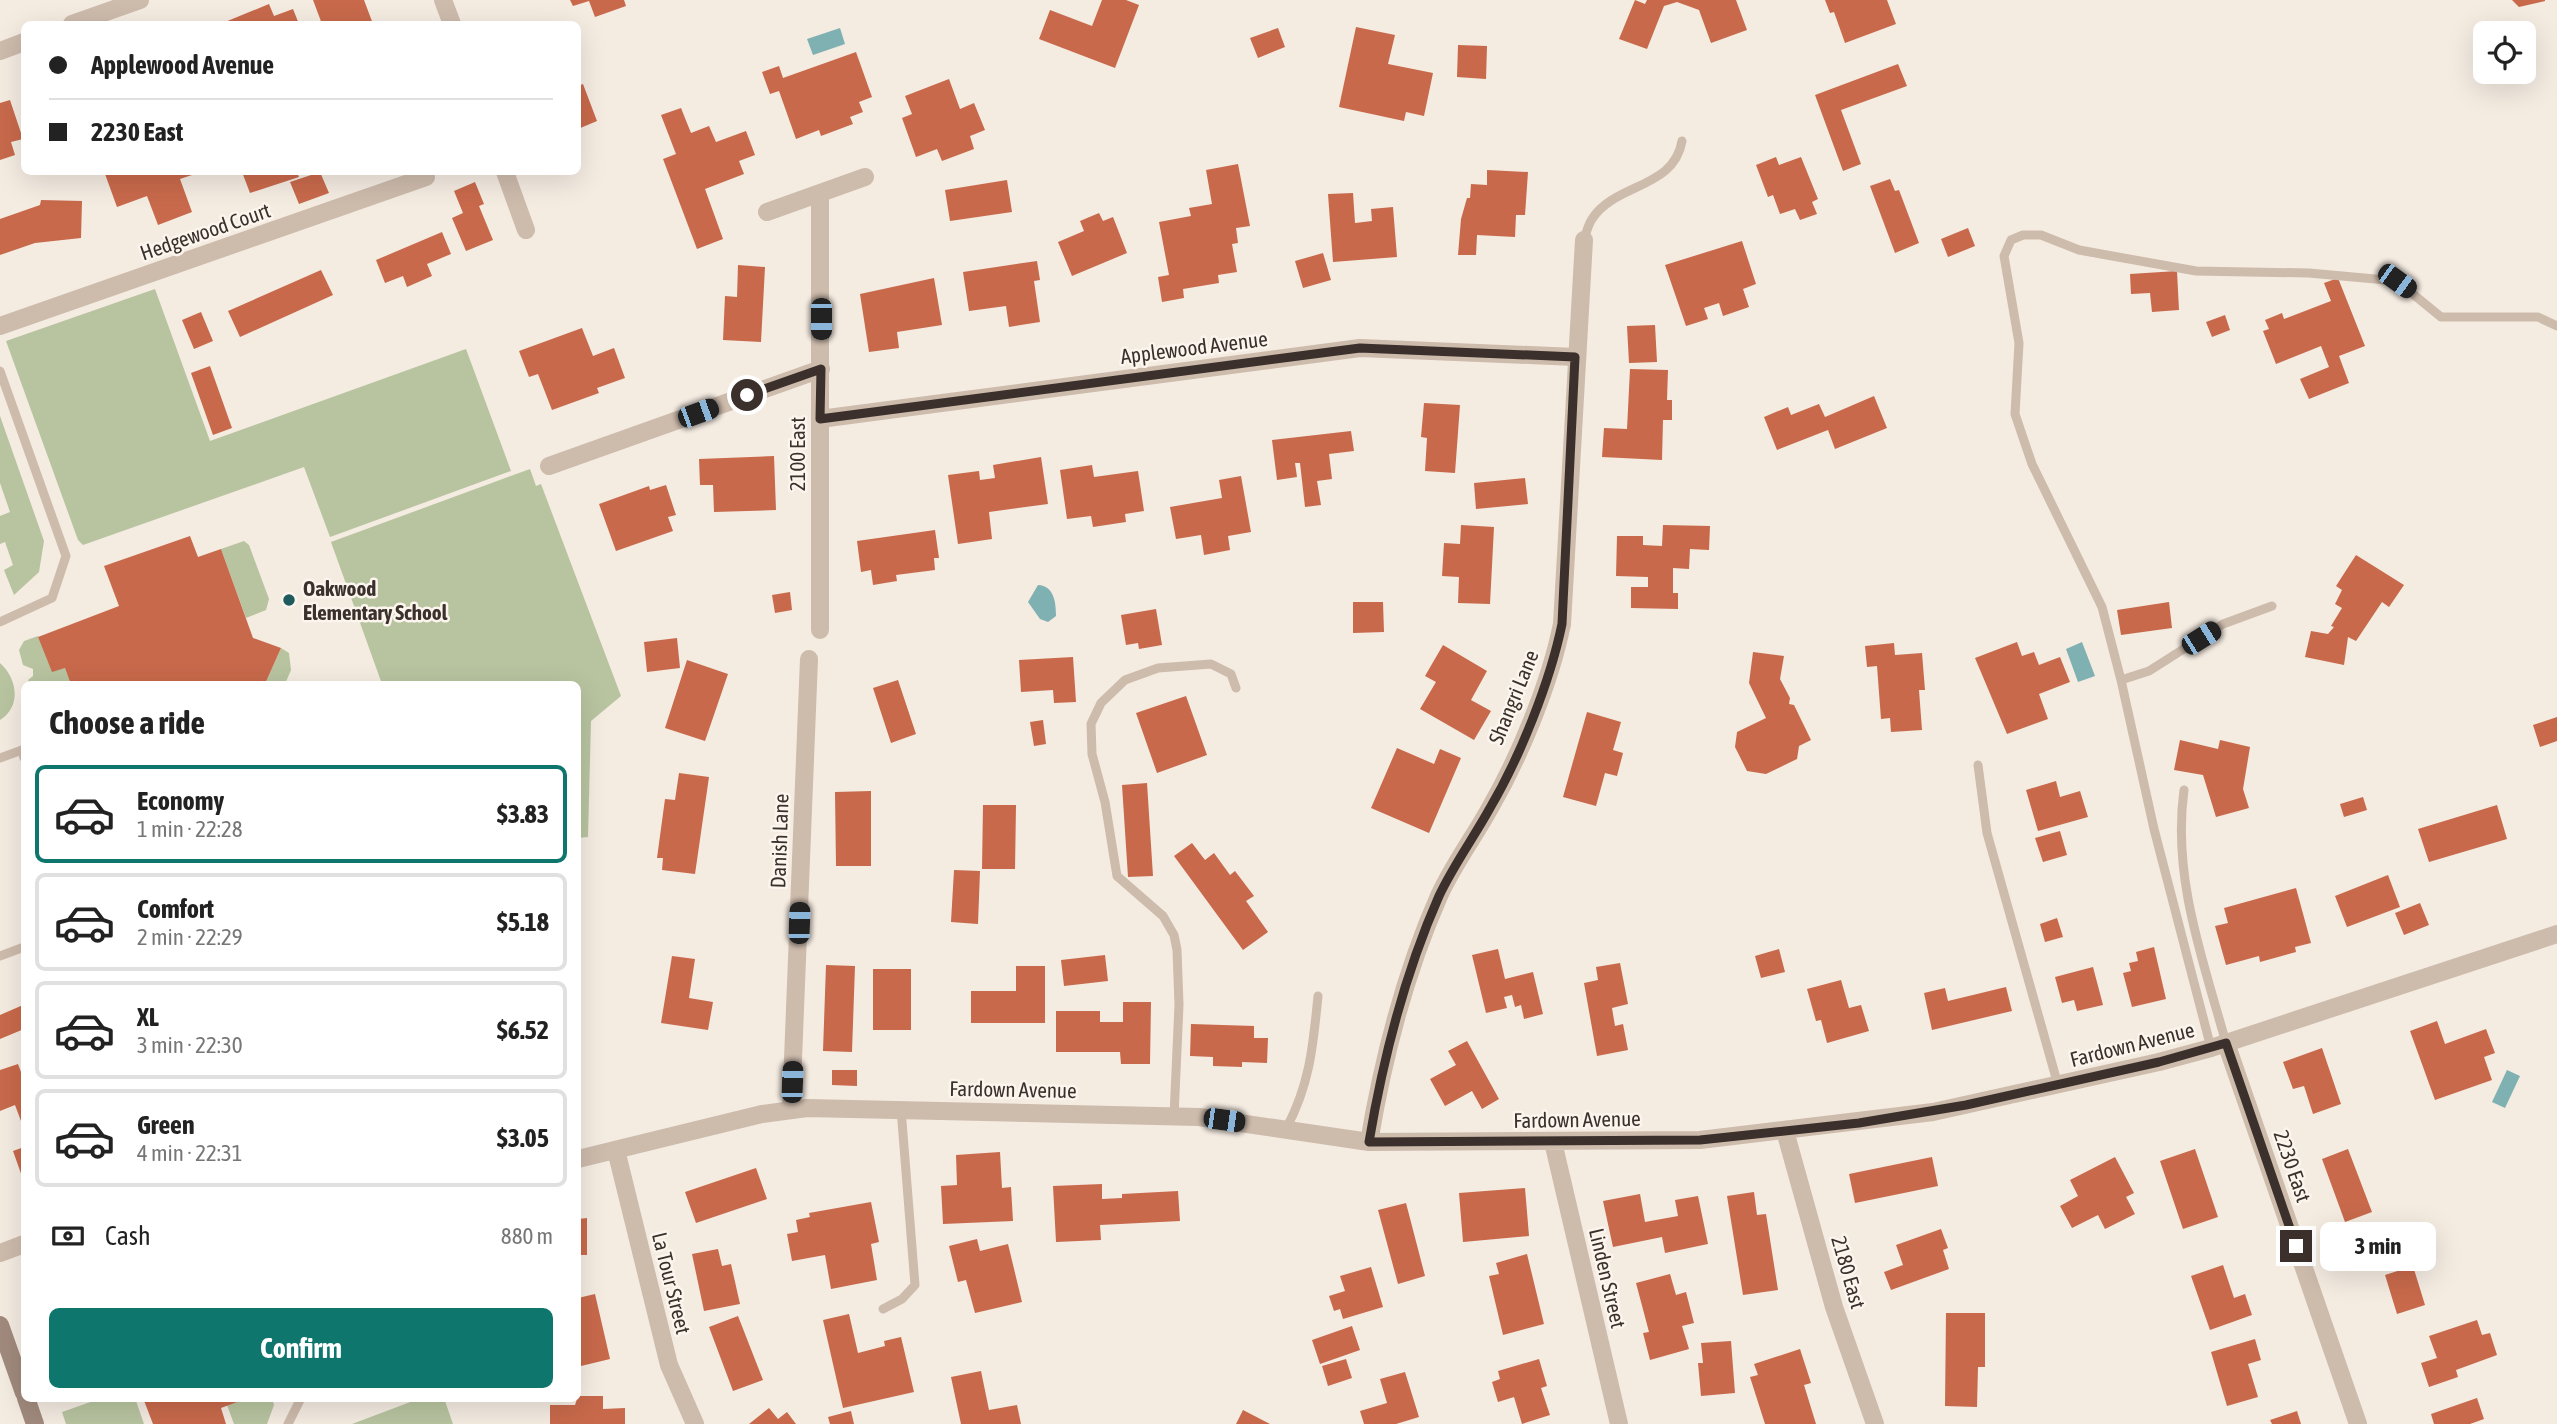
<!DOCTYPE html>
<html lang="en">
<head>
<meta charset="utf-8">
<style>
	:root { --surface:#fff; --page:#f6f6f6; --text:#222; --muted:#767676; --line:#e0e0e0; --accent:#0f766e }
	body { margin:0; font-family:"Asap Condensed",sans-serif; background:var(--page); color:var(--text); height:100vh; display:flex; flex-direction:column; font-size:26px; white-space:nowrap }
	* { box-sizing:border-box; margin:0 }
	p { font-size:23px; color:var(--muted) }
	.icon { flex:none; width:38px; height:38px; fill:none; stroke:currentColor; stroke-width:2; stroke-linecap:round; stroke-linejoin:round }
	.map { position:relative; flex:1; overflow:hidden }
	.details { position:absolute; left:21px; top:681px; width:560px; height:721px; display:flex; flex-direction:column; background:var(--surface); border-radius:10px; box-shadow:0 7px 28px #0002 }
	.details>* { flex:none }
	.banner { position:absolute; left:21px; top:21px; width:560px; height:154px; border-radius:10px; box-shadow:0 7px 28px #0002; display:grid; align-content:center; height:154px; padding:0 28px; background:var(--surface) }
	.buttons { position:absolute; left:2473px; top:21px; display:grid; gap:14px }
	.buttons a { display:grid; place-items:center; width:63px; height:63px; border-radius:10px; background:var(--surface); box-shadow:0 7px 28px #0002; font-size:35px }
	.end { position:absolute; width:32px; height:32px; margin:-16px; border:9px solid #3b302b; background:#fff; box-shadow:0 0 0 4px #fff }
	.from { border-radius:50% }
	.bubble { position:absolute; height:49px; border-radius:10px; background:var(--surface); box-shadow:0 7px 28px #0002; font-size:23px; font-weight:700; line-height:49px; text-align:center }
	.car { position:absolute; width:21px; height:42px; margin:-21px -10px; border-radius:9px; box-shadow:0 0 5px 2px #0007; background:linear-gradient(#222 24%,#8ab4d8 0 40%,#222 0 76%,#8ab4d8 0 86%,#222 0) }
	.banner b { display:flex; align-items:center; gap:24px; height:66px; font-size:26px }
	.banner b+b { border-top:2px solid var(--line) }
	.banner i { width:18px; height:18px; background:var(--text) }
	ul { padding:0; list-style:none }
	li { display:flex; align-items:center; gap:21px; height:98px; margin:0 14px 10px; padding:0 14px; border:4px solid var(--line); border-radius:10px }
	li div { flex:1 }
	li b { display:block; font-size:26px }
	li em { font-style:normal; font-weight:700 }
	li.current { border-color:var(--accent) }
	li>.icon { width:63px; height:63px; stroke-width:1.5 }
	h2 { padding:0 28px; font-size:32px; line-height:84px }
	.pay { display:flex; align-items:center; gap:18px; height:77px; padding:0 28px; font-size:26px }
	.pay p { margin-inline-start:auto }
	.cta { display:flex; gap:14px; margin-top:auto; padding:14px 28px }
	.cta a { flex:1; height:80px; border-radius:10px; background:var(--accent); color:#fff; font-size:28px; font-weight:700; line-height:80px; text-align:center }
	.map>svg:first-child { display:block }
	.green { fill:#b8c4a0 }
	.water { fill:#7fb0b2 }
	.building { fill:#c8694b }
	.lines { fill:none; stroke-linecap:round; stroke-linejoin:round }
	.service { stroke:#cdbbac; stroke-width:9 }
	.minor { stroke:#cdbbac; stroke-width:18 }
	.secondary { stroke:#a18a7d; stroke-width:18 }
	.route { stroke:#3b302b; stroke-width:9 }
	.poi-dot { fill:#1f5a5e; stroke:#fbf5ee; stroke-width:2.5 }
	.labels { text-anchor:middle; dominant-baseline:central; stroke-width:5; stroke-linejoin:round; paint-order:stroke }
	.street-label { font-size:21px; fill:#3b302b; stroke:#fbf5ee }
	.poi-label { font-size:21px; font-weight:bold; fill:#3b302b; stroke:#fbf5ee; text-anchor:start }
</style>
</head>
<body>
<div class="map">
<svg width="2557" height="1424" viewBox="0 0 2557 1424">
	<rect width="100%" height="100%" fill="#f4ebe1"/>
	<path class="green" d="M155 289 210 441 466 349 511 471 330 537 304 467 83 545 78 540 6 341Z
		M0 416 44 541 39 572 14 595 4 570 13 565 5 542 0 544V516L10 512 0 483Z
		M530 469 536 486 541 484 621 696 591 721 588 837 578 838V684H382L331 542Z
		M244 541 249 545 269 599 266 610 246 618 221 549Z
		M38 636 52 671 65 668 70 682 30 684 28 680 33 676V669L23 665 19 650 24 641Z
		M281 648 289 653 291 670 285 684H265Z
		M0 663C17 678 22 706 0 720Z
		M102 1398H135L144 1424H66L62 1412Z
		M243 1398H272L274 1405 267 1424H234L227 1405Z
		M421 1398H444L453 1424H352Z"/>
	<path class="water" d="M840 28 845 44 813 55 807 39Z
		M1038 585C1054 586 1056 602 1056 616L1048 622 1040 619 1028 602Z
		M2082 642 2095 676 2078 682 2066 649Z
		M2507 1070 2520 1076 2505 1108 2492 1102Z"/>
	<path class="building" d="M313 0H364L373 24H322Z
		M570 0H624L626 6 595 17 589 1 573 6Z
		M1102 0H1126L1139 5 1115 68 1039 39 1050 10 1092 26Z
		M1635 0 1645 4 1647 0H1736L1747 30 1711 43 1699 10 1677 2 1664 6 1647 49 1619 39Z
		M1825 0H1887L1896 24 1845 43 1834 12 1830 13Z
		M2512 0H2545V1L2519 7Z
		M269 4 274 16 293 9 299 24H226L225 22Z
		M1356 27 1395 35 1388 64 1433 73 1424 116 1406 112 1404 121 1339 107Z
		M1278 28 1285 47 1258 58 1250 38Z
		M1458 45 1487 46 1486 79 1457 77Z
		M856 52 872 97 859 102 863 112 850 117 853 124 821 136 819 130 796 139 779 91 770 94 762 72 779 66 783 78Z
		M1898 64 1907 86 1841 110 1861 164 1843 171 1815 95Z
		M949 79 960 109 974 103 985 130 970 136 974 149 942 161 937 149 916 157 902 118 912 114 905 96Z
		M583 84 597 121 578 129V86Z
		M10 100 23 139 11 142 15 155 0 160V103Z
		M681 108 691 133 709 126 716 142 746 131 755 155 739 161 744 174 705 189 723 239 697 249 663 159 676 154 661 115Z
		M1776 157 1779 165 1801 157 1818 199 1812 202 1817 214 1800 220 1795 209 1780 214 1773 195 1768 197 1756 165Z
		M1238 164 1250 226 1236 228 1238 243 1232 244 1237 272 1218 275 1219 283 1183 289 1184 298 1162 302 1158 277 1169 275 1159 222 1191 216 1189 208 1212 204 1206 170Z
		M1487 170 1528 172 1525 215H1516L1515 237 1477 235 1476 255H1458L1461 219 1467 198H1470L1471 184 1487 185Z
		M111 172H190L192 175 180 179 192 212 158 225 147 196 117 207 105 174Z
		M242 172H297L299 177 250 193Z
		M320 172 329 193 299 204 290 182Z
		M1890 179 1895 191 1899 190 1919 243 1895 253 1870 186Z
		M1007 180 1012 212 950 221 945 190Z
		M475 182 484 204 479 206 493 240 466 251 452 218 463 213 454 191Z
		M1353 193 1355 223 1372 221 1371 209 1393 207 1397 257 1333 262 1328 194Z
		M41 200 82 201 81 238 35 243 0 255V219L40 205Z
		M1099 213 1103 221 1113 217 1127 253 1072 276 1058 242 1084 231 1080 221Z
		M1968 228 1975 246 1948 257 1941 239Z
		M442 232 451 254 427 264 432 276 407 287 403 276 385 283 376 260Z
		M1742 241 1756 284 1743 289 1749 307 1723 316 1719 303 1704 308 1708 319 1686 326 1665 265Z
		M1323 253 1331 280 1303 288 1295 261Z
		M1037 261 1040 280 1034 281 1040 322 1009 327 1006 306 969 311 963 272Z
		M738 265 765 267 761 342 723 340 725 296 737 297Z
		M321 270 333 295 240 337 228 311Z
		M2177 271 2179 310 2152 312 2150 293 2131 294 2130 274Z
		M934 278 942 325 897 332 899 348 869 352 860 294Z
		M2338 278 2365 346 2339 356 2349 383 2309 399 2300 379 2329 367 2321 346 2276 364 2263 331 2269 329 2265 320 2282 313 2284 319 2331 301 2324 283Z
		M201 312 213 341 194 349 182 320Z
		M2225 315 2230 330 2212 337 2206 322Z
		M1655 325 1657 362 1629 363 1627 326Z
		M582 328 593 356 614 348 625 378 597 388 599 393 552 410 538 374 529 377 519 351Z
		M210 366 232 428 213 435 191 373Z
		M1630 369 1668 370 1667 400H1672V420H1663L1662 460 1602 457 1604 428 1627 429Z
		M1874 396 1887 428 1835 449 1828 430 1777 450 1764 417 1788 407 1791 415 1819 404 1825 417Z
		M1424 403 1460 405 1455 473 1425 471 1427 438 1421 437Z
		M1351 431 1354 451 1329 454 1332 479 1317 481 1321 505 1305 507 1300 463H1295L1297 477 1277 480 1272 440Z
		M774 456 776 510 714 512 713 485H700L699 459Z
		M1041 457 1048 504 989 512 992 539 958 544 948 475 979 471 980 480 995 478 993 465Z
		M1092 465 1094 477 1138 471 1144 511 1125 514 1126 522 1093 527 1091 516 1067 519 1060 470Z
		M1241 476 1251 532 1228 536 1230 550 1204 555 1201 535 1176 539 1170 507 1222 498 1219 480Z
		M1525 478 1528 504 1476 509 1474 483Z
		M666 485 676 515 668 517 673 531 616 551 599 504 649 486 650 490Z
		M1461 525 1494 527 1490 604 1458 603 1459 577 1442 576 1444 543 1460 544Z
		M1663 525 1710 526 1709 550 1690 549 1689 569 1673 568V593H1678V609L1631 608V587H1648V577L1616 576 1617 536H1643V545L1662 546Z
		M935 530 939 558H934L935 570 896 575 897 581 873 585 871 570 861 572 857 541Z
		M190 536 198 557 221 549 253 638 281 648 265 684H65L70 682 65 668 52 672 38 637 119 606 104 566Z
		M2356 555 2404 585 2389 607 2382 602 2356 641 2348 637 2344 665 2305 657 2311 631 2328 634 2334 627 2331 626 2342 608 2335 604 2342 590 2336 586Z
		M790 592 792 610 775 613 772 595Z
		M1353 602H1383L1384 632 1353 633Z
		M2169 602 2172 628 2121 635 2117 610Z
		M1156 609 1162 645 1139 649 1138 643 1126 645 1121 615Z
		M677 638 680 668 647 672 644 642Z
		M2017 642 2022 656 2034 652 2039 665 2060 657 2070 682 2039 694 2048 719 2007 734 1975 658Z
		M1894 643 1895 655 1922 653 1925 690H1919L1922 730 1891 732 1890 718 1881 719 1877 666 1867 667 1865 646Z
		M1443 645 1487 671 1471 700 1491 711 1474 740 1420 709 1436 682 1425 676Z
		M1753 652 1784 656 1780 679 1790 698 1789 704 1794 705 1811 740 1799 746 1797 759 1766 774 1747 771 1735 747 1737 732 1766 718 1749 683Z
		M1073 657 1076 702 1054 703 1053 690 1021 692 1019 660Z
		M687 660 728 674 705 741 665 728Z
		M898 680 916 734 891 743 873 688Z
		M1186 696 1207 755 1157 773 1136 713Z
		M1587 712 1621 722 1613 750 1623 753 1617 776 1605 773 1596 806 1563 797Z
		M2557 717V741L2540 747 2533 725Z
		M1043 720 1046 744 1034 746 1030 722Z
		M2180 740 2218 749 2220 740 2250 747 2243 789 2249 808 2216 817 2203 775 2174 770Z
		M1397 748 1434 764 1440 749 1461 758 1429 833 1371 808Z
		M679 773 709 777 695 874 662 870 663 858H657L665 799 675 800Z
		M2056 781 2060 797 2080 791 2088 817 2038 831 2026 790Z
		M1147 783 1153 876 1128 877 1122 785Z
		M871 791V866H836L835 792Z
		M2363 797 2367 810 2344 817 2340 804Z
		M983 805H1016L1015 869H982Z
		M2497 805 2507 839 2429 862 2418 829Z
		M2060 831 2067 855 2043 862 2035 838Z
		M1192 843 1205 860 1214 853 1230 875 1235 871 1254 896 1246 901 1268 932 1243 950 1174 856Z
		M954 870 980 871 978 924 951 922Z
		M2388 875 2400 907 2347 927 2335 896Z
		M2296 888 2311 943 2295 947 2296 952 2260 962 2259 956 2226 965 2215 926 2228 923 2224 908Z
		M2420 903 2429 925 2404 935 2395 913Z
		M2057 918 2063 937 2045 942 2040 924Z
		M2154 947 2166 999 2132 1007 2123 973 2131 971 2129 963 2138 961 2136 952Z
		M1498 949 1505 979 1533 972 1543 1014 1524 1019 1521 1005 1515 1007 1512 995 1504 997 1507 1008 1486 1013 1472 955Z
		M1779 949 1785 972 1761 978 1755 956Z
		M1105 955 1108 981 1064 986 1061 960Z
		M672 956 695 959 689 998 713 1002 708 1030 661 1023Z
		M1620 963 1628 1004 1612 1008 1615 1026 1623 1024 1628 1050 1597 1056 1584 983 1598 980 1596 967Z
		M826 965 855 966 852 1052 823 1051Z
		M1016 966H1045V1023H971V991H1016Z
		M2093 967 2103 1005 2077 1011 2074 1000 2062 1003 2055 977Z
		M873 969H911V1030H873Z
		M1841 980 1849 1008 1861 1005 1869 1031 1827 1043 1821 1020 1816 1021 1807 989Z
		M2006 987 2012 1011 1932 1030 1924 993 1945 988 1948 1001Z
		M1123 1002H1151L1150 1064H1121L1120 1052H1056V1011H1100V1022H1123Z
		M23 1005 24 1029 0 1039V1015Z
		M2437 1021 2445 1044 2486 1029 2495 1053 2484 1057 2492 1080 2435 1100 2410 1031Z
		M1191 1024 1254 1026V1038H1268L1267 1063 1242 1062V1067L1213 1066V1057L1190 1056Z
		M1467 1041 1499 1099 1482 1109 1472 1091 1445 1106 1430 1079 1456 1065 1448 1051Z
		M2322 1048 2341 1104 2313 1114 2304 1086 2293 1089 2283 1062Z
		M18 1064 24 1080V1119L21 1121 15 1105 0 1111V1070Z
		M832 1070H857V1086L832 1085Z
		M24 1147V1182L13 1151Z
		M2195 1149 2218 1217 2183 1229 2160 1161Z
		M2348 1149 2372 1212 2345 1222 2322 1159Z
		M1000 1152 1002 1188 1011 1187 1013 1221 943 1224 941 1186 957 1185 956 1155Z
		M1932 1157 1938 1186 1855 1203 1849 1174Z
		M2115 1157 2134 1193 2126 1197 2135 1214 2105 1229 2098 1215 2072 1228 2060 1206 2078 1196 2070 1180Z
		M756 1168 767 1199 696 1223 685 1192Z
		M1102 1184V1199L1122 1198V1194L1178 1191 1180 1221 1100 1225 1101 1240 1056 1242 1053 1186Z
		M1525 1188 1529 1236 1463 1242 1459 1193Z
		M1754 1192 1757 1215 1766 1214 1778 1290 1743 1295 1727 1196Z
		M1640 1194 1645 1222 1678 1216 1675 1200 1698 1196 1708 1244 1665 1253 1662 1237 1613 1247 1603 1201Z
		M871 1202 879 1242 871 1244 877 1280 831 1289 825 1255 792 1261 787 1234 798 1232 796 1220 810 1217 809 1213Z
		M1406 1203 1425 1276 1398 1284 1378 1210Z
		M587 1218V1255H578V1219Z
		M1941 1229 1948 1248 1943 1250 1949 1269 1891 1290 1884 1272 1903 1265 1896 1245Z
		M977 1239 980 1251 1008 1244 1022 1302 975 1313 966 1280 958 1282 949 1246Z
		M718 1249 722 1266 731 1264 740 1304 704 1311 692 1254Z
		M1527 1254 1544 1324 1503 1335 1489 1276 1499 1274 1496 1263Z
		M2223 1265 2234 1298 2245 1294 2252 1315 2210 1330 2191 1276Z
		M2413 1266 2425 1305 2397 1314 2385 1275Z
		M1371 1267 1383 1307 1343 1319 1340 1309 1334 1311 1329 1296 1345 1291 1340 1276Z
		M1670 1274 1676 1295 1686 1292 1694 1323 1682 1326 1689 1349 1650 1360 1643 1333 1649 1332 1636 1283Z
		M595 1294 610 1359 581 1366 578 1351V1298Z
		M1946 1313H1985V1367H1978L1977 1407 1945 1406Z
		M849 1314 858 1353 885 1346 884 1341 901 1337 914 1392 843 1408 823 1320Z
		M738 1316 763 1380 733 1391 709 1327Z
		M2477 1320 2482 1335 2490 1333 2497 1355 2456 1370 2458 1377 2429 1387 2421 1363 2437 1358 2429 1336Z
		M1352 1326 1360 1350 1320 1364 1312 1340Z
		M2255 1339 2261 1360 2248 1364 2258 1397 2227 1406 2211 1352Z
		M1731 1341 1735 1393 1701 1396 1698 1363H1703L1701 1343Z
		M1800 1349 1811 1383 1804 1385 1816 1424H1765L1750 1377 1758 1375 1754 1364Z
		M1346 1359 1352 1378 1328 1386 1322 1366Z
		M1539 1359 1547 1386 1541 1388 1550 1415 1522 1424 1514 1397 1498 1402 1492 1382 1500 1379 1498 1371Z
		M981 1371 989 1410 1017 1405 1021 1424H961L951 1377Z
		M1405 1372 1419 1417 1396 1424H1364L1360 1411 1387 1403 1380 1379Z
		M578 1396H603V1409L625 1408V1424H550V1405H575Z
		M143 1398H245V1399L221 1408 226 1424H153Z
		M2477 1398 2484 1419 2470 1424H2434L2431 1414Z
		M769 1408 778 1419 787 1412 796 1424H749Z
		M1243 1410 1270 1424H1236Z
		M851 1411 854 1424H830L828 1417Z
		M2297 1411 2301 1424H2272L2270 1420Z"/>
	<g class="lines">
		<path class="service" d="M1584 240C1586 233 1588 225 1592 219 1615 183 1674 189 1682 141
			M0 371 66 556 52 598 0 622
			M2272 606 2223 624 2149 671 2121 680 2102 607 2032 464 2015 414 2019 343 2004 256 2011 240 2023 235H2041L2079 250 2196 271 2309 273 2397 281 2441 317H2538L2557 326
			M2121 680 2154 829 2211 1048
			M0 758 22 750 24 758
			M1978 765 1987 833 2058 1085
			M2184 790C2172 877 2203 960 2226 1043
			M0 956 24 947
			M1174 1116 1179 1005 1177 950 1174 935 1163 916 1117 876 1105 802 1092 754 1091 724 1101 703 1125 680 1158 668 1211 664 1231 674 1236 688
			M1286 1129C1310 1084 1313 1046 1318 996
			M883 1309 902 1299 915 1285 901 1109
			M288 1424 301 1398"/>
		<path class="minor" d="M443 0 452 24
			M72 24 140 0
			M0 51 24 42
			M505 172 526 230
			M767 212 865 177
			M0 326 426 177
			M820 419 1360 348 1575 357
			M549 466 821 369
			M820 630V193
			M2226 1043 2358 1424
			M791 1109 809 659
			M1785 1131 1834 1307 1875 1424
			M1369 1142C1383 1059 1405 973 1439 896 1453 865 1474 837 1490 808 1520 756 1550 683 1562 624L1584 240
			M1553 1142 1619 1424
			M616 1150 669 1365 695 1424
			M578 1159 762 1114 807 1108 1199 1117 1369 1142 1700 1140 1933 1112 2159 1062 2211 1048 2557 934
			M0 1253 24 1244"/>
		<path class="secondary" d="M0 1325 24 1393
			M26 1398 35 1424"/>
	</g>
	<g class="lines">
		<path class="route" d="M747 395 821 369 820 419 1360 348 1575 357 1562 624C1550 682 1520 757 1490 808 1474 837 1453 866 1439 896 1405 973 1383 1059 1369 1142L1700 1140 1859 1123 1966 1105 2159 1062 2226 1043 2296 1246"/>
	</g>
	<circle class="poi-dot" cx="289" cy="600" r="7"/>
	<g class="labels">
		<g class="street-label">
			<text transform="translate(205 231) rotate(-19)">Hedgewood Court</text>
			<text transform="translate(1194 347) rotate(-7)">Applewood Avenue</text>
			<text transform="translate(797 454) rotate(-90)">2100 East</text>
			<text transform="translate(1513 697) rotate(-68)">Shangri Lane</text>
			<text transform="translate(779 841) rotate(-88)">Danish Lane</text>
			<text transform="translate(2132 1044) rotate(-14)">Fardown Avenue</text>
			<text transform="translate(1013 1089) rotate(1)">Fardown Avenue</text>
			<text transform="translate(1577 1119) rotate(-1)">Fardown Avenue</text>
			<text transform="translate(2293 1166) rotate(71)">2230 East</text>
			<text transform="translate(1849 1272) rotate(74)">2180 East</text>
			<text transform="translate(1608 1278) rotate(77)">Linden Street</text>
			<text transform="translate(672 1283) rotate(76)">La Tour Street</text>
		</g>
		<g class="poi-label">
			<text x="303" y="588">Oakwood<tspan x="303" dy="24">Elementary School</tspan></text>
		</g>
	</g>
</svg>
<div class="buttons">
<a><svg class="icon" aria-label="locate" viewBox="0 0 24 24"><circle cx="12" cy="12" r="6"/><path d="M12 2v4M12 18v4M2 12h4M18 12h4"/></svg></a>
</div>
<i class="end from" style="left:747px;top:395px"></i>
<i class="end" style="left:2296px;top:1246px"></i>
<div class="bubble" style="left:2320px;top:1222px;width:116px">3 min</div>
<i class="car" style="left:2397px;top:281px;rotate:126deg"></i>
<i class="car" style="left:821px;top:319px;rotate:180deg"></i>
<i class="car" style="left:698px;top:413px;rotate:70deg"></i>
<i class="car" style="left:2201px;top:638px;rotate:58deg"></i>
<i class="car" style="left:799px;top:923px;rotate:2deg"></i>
<i class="car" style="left:792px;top:1082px;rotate:2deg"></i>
<i class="car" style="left:1224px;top:1120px;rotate:98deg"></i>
<div class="banner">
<b><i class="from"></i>Applewood Avenue</b>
<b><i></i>2230 East</b>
</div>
<section class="details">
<h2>Choose a ride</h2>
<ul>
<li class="current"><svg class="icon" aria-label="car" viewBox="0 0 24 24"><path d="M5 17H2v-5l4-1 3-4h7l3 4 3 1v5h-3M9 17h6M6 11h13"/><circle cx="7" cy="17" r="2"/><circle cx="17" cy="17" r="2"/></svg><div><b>Economy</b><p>1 min · 22:28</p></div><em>$3.83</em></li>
<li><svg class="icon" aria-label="car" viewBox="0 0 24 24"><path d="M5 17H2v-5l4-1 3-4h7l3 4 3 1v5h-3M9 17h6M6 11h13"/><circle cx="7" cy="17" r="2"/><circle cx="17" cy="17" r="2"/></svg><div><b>Comfort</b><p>2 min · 22:29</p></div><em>$5.18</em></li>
<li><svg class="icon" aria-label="car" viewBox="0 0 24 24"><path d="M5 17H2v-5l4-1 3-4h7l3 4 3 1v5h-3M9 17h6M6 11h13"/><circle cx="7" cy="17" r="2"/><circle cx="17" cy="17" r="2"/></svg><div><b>XL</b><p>3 min · 22:30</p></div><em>$6.52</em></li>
<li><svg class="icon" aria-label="car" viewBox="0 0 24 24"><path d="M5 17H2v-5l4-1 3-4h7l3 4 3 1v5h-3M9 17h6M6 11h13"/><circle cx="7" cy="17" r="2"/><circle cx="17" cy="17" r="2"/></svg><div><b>Green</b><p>4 min · 22:31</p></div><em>$3.05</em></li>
</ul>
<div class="pay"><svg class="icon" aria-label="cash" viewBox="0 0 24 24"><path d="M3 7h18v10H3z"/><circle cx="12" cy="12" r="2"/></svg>Cash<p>880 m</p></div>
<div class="cta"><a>Confirm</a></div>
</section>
</div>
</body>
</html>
